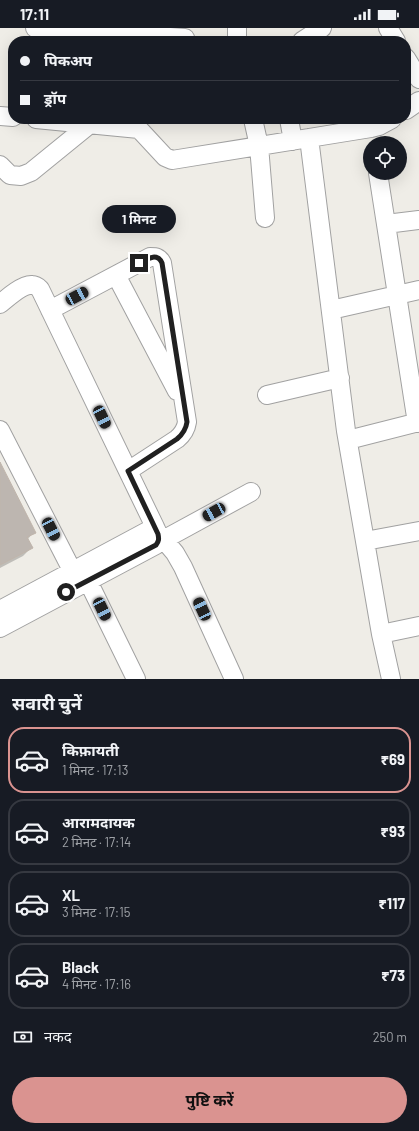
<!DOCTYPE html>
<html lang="hi">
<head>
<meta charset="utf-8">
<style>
	:root { --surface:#171b24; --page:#242831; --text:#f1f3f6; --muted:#9ea1a6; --line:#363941; --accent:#da9390 }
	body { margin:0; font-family:Barlow,"Noto Sans Devanagari",sans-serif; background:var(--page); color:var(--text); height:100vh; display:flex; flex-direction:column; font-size:15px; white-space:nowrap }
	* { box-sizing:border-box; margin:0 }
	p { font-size:13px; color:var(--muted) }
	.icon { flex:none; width:22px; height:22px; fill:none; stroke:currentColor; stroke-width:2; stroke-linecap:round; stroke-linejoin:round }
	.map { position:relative; height:651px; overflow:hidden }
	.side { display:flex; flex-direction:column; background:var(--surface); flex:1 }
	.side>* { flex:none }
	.top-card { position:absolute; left:8px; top:8px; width:403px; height:88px; border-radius:16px; box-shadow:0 4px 16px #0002; display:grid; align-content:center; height:88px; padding:0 12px; background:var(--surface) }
	.fabs { position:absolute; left:363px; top:108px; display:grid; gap:8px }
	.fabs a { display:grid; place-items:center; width:44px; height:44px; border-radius:50%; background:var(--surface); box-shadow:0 4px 16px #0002; font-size:20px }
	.end { position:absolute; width:18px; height:18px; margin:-9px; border:5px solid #202020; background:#fff; box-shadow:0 0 0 2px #fff }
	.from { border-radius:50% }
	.bubble { position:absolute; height:28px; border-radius:14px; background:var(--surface); box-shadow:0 4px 16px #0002; font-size:13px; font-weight:700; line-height:28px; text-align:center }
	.car { position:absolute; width:12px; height:24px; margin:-12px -6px; border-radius:5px; box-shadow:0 0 3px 1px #0007; background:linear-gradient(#222 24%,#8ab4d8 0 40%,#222 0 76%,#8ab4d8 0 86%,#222 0) }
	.top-card b { display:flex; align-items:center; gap:14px; height:38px; font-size:15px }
	.top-card b+b { border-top:1px solid var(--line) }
	.top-card i { width:10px; height:10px; background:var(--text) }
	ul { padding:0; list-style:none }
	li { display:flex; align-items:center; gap:12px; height:66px; margin:0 8px 6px; padding:0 4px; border:2px solid var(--line); border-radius:16px }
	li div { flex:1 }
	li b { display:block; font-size:15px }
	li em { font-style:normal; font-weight:700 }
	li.active { border-color:var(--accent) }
	li>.icon { width:36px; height:36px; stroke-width:1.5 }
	h2 { padding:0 12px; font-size:18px; line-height:48px }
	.pay { display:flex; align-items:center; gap:10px; height:44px; padding:0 12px; font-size:15px }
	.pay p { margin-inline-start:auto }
	.action { display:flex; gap:8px; margin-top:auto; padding:8px 12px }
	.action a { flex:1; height:46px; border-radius:24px; background:var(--accent); color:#111; font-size:16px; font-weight:700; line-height:46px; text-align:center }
	.status { display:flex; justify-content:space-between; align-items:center; height:28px; padding:0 20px; background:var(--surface); direction:ltr }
	.status svg { height:11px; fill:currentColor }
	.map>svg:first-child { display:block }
	.shadow { fill:#0003 }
	.building { fill:#bdb6b0; stroke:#c0b5ab }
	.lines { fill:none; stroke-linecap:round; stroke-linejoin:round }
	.minor-casing { stroke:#a1a1a1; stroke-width:20 }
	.minor { stroke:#fff; stroke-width:18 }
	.route { stroke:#202020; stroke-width:5 }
</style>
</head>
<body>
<div class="status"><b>17:11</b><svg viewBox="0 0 49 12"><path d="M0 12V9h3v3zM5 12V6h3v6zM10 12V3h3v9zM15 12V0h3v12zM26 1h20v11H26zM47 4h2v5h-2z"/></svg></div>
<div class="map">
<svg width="419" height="651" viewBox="0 0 419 651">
	<rect width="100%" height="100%" fill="#efede7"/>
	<path class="shadow" d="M0 436 34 504 27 512 31 520 23 528 0 540Z"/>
	<path class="building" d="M0 434 36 505 27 509 33 520 0 537Z"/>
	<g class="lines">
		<g class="minor-casing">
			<path id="minor" d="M35 0 185 10
				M237 0V13
				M388 0 396 13
				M302 13 322 0
				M406 30 419 51
				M406 82 419 73
				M0 88 13 89
				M36 91 139 101 165 129 172 132 371 100 379 98 392 91
				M253 91 259 118 265 190
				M289 91 293 113
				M309 110 346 403 381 606 391 651
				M0 137 10 147 21 148 31 144 90 96
				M378 145 417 395
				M386 196 419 192
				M116 247 177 363
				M0 276C7 270 23 256 32 257 35 257 38 259 40 261L155 499C158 506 162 511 156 517L0 600
				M50 282 150 229C156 229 159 229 162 235L187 394C186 401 183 406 177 411L128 443
				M331 282 419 262
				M267 367 340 350
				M0 402 78 554
				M348 412 419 394
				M159 506 175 525 183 539 234 651
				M163 512 251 464
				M365 513 419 503
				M88 553 136 651
				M0 582 155 499
				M381 606 419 598"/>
		</g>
		<use href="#minor" class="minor"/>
	</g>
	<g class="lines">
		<path class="route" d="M66 564 156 517C159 513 159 511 158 506L128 443 177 411C183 406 186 401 187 394L162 235C157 224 147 231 139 235"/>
	</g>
</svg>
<div class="fabs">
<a><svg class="icon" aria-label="locate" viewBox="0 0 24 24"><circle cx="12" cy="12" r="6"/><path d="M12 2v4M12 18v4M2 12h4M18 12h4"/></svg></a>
</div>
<i class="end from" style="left:66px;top:564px"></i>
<i class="end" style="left:139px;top:235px"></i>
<div class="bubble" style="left:102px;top:177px;width:74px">1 मिनट</div>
<i class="car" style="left:77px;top:268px;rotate:62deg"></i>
<i class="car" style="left:102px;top:389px;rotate:154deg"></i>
<i class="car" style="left:214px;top:484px;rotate:241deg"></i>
<i class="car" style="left:51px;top:501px;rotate:153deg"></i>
<i class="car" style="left:102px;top:581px;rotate:154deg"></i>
<i class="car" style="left:202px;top:581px;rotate:335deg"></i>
<div class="top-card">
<b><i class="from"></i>पिकअप</b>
<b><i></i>ड्रॉप</b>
</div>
</div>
<section class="side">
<h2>सवारी चुनें</h2>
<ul>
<li class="active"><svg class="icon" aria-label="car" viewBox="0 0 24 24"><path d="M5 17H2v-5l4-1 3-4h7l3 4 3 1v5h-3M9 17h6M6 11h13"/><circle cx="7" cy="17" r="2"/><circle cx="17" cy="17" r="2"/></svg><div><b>किफ़ायती</b><p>1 मिनट · 17:13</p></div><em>₹69</em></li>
<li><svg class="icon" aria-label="car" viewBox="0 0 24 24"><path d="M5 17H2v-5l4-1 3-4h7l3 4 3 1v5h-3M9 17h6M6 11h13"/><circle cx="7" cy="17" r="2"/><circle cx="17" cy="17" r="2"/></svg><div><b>आरामदायक</b><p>2 मिनट · 17:14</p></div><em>₹93</em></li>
<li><svg class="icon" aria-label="car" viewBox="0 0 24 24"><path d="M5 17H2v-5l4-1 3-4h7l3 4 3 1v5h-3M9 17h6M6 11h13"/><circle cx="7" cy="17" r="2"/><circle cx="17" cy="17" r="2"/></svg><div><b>XL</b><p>3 मिनट · 17:15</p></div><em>₹117</em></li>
<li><svg class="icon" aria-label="car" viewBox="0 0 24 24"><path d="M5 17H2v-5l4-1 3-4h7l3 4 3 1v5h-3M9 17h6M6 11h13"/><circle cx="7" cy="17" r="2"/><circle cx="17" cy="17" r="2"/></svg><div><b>Black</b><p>4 मिनट · 17:16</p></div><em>₹73</em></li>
</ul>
<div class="pay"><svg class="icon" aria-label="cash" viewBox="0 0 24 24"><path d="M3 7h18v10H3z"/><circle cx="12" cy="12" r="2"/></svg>नकद<p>250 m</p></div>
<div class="action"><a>पुष्टि करें</a></div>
</section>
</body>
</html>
